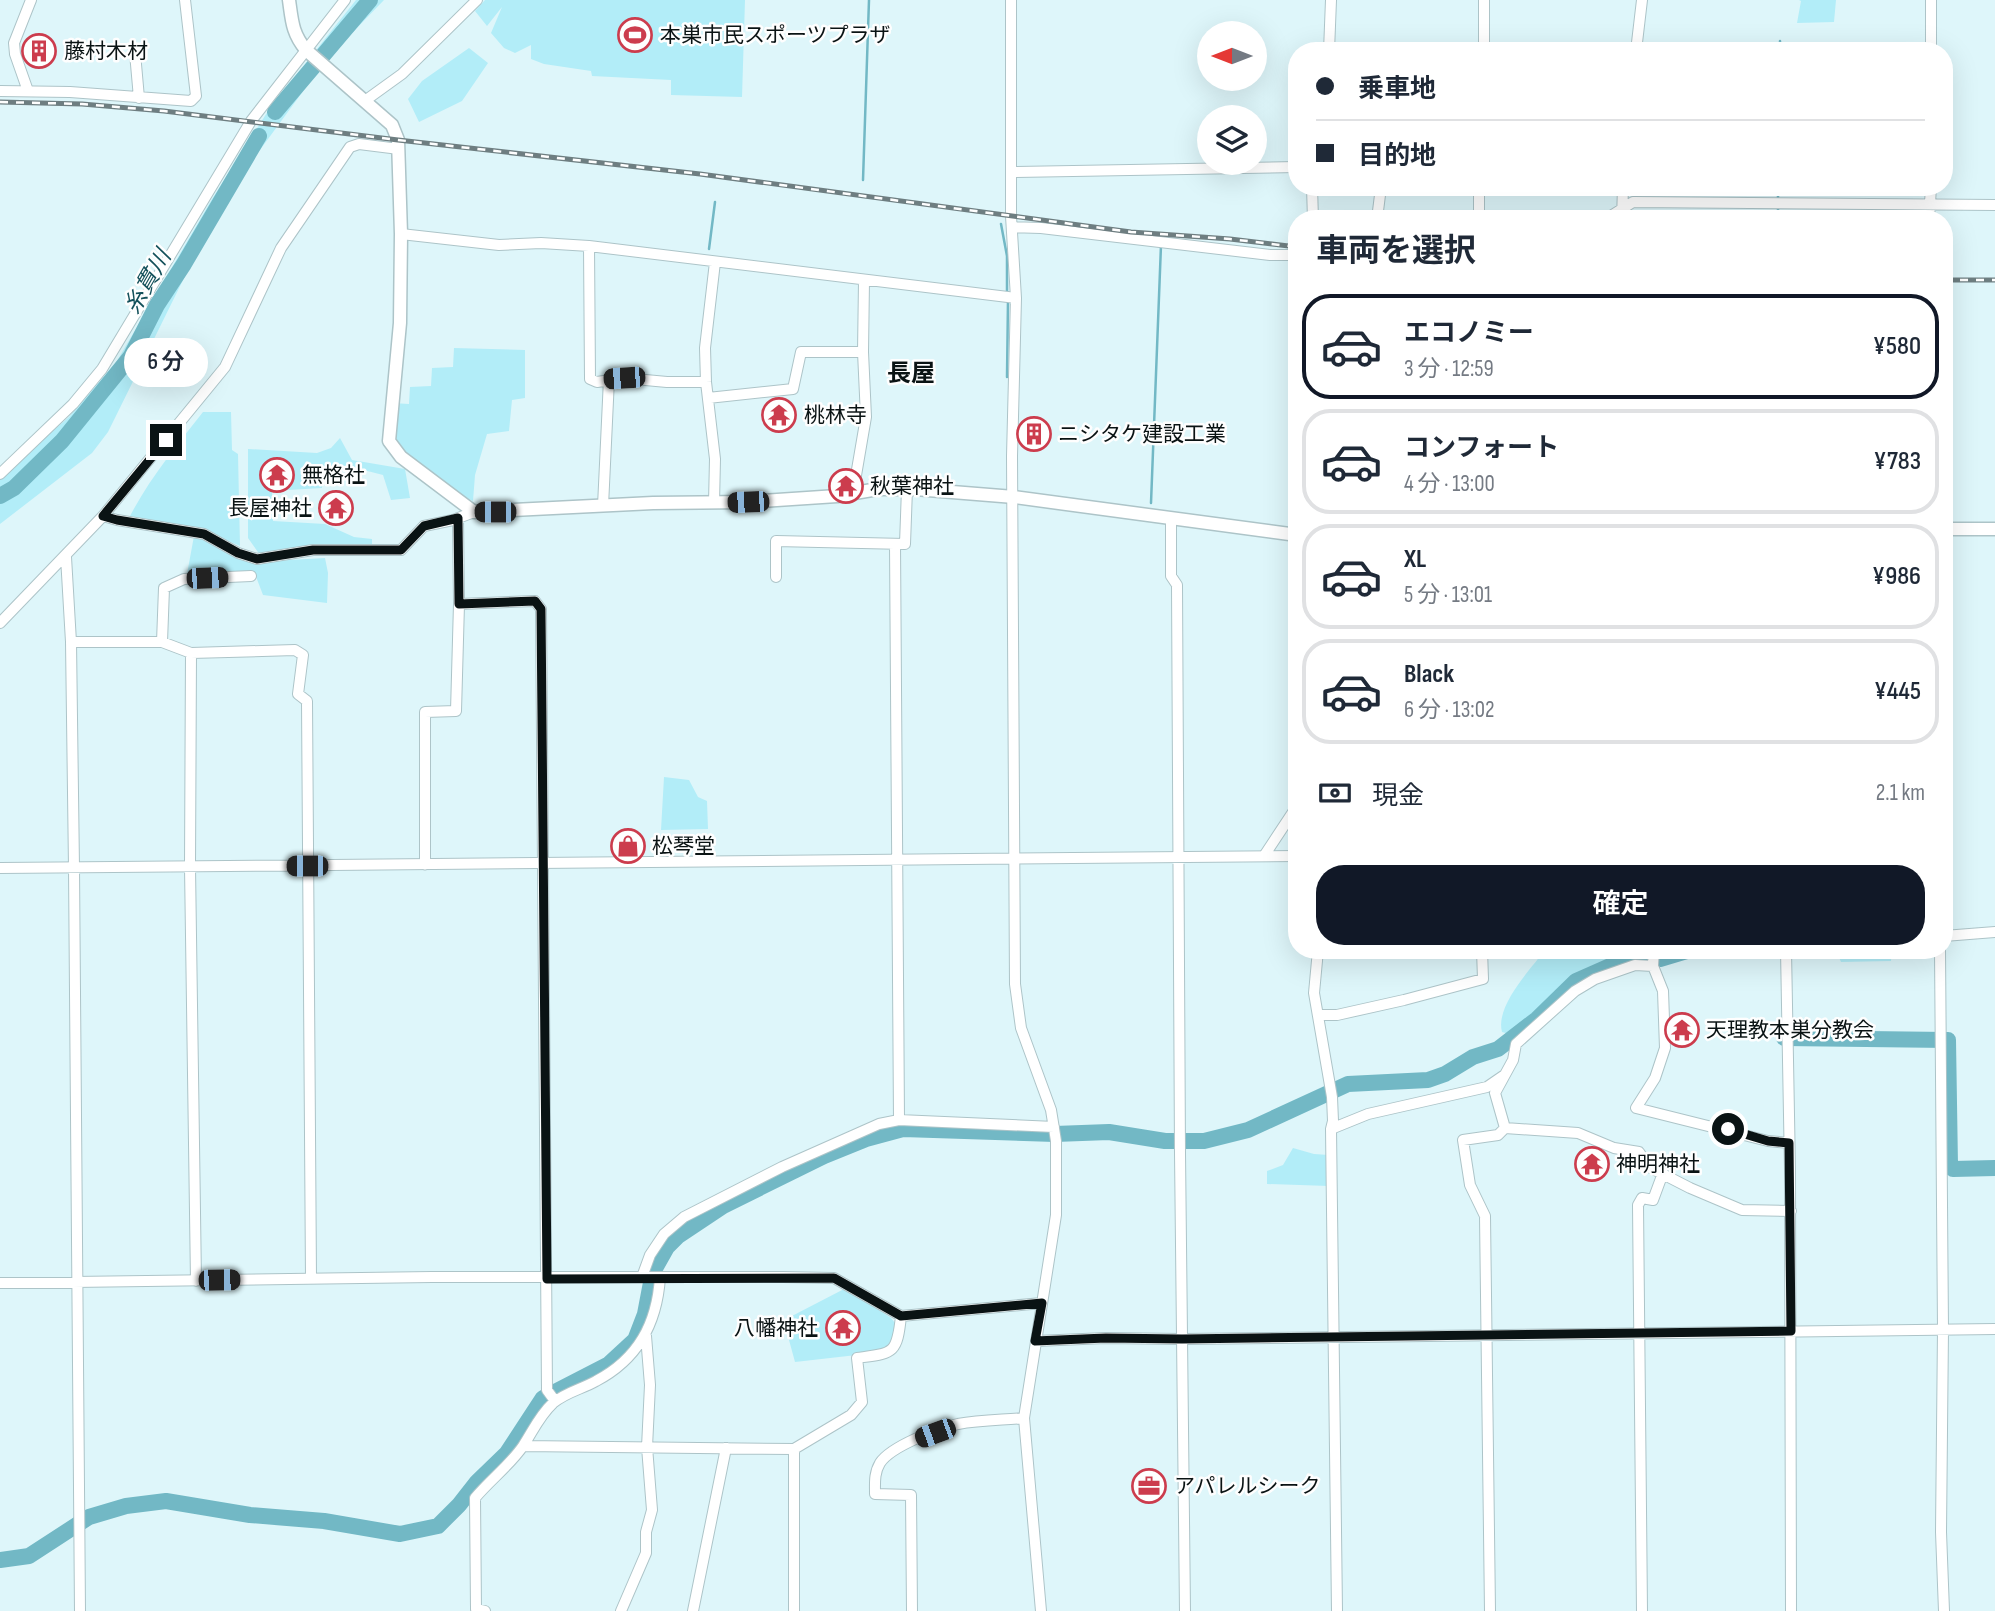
<!DOCTYPE html>
<html lang="ja">
<head>
<meta charset="utf-8">
<style>
	:root { --surface:#fff; --page:#f2f2f3; --text:#1f2937; --muted:#747a83; --line:#e0e1e3; --accent:#111827 }
	body { margin:0; font-family:"Sofia Sans Condensed","Noto Sans JP",sans-serif; background:var(--page); color:var(--text); height:100vh; display:flex; flex-direction:column; font-size:26px; white-space:nowrap }
	* { box-sizing:border-box; margin:0 }
	p { font-size:23px; color:var(--muted) }
	.icon { flex:none; width:38px; height:38px; fill:none; stroke:currentColor; stroke-width:2; stroke-linecap:round; stroke-linejoin:round }
	.map { position:relative; flex:1; overflow:hidden }
	.drawer { position:absolute; left:1288px; top:210px; width:665px; height:749px; display:flex; flex-direction:column; background:var(--surface); border-radius:28px; box-shadow:0 7px 28px #0002 }
	.drawer>* { flex:none }
	.banner { position:absolute; left:1288px; top:42px; width:665px; height:154px; border-radius:28px; box-shadow:0 7px 28px #0002; display:grid; align-content:center; height:154px; padding:0 28px; background:var(--surface) }
	.needle { width:46px; rotate:270deg }
	.controls { position:absolute; left:1197px; top:21px; display:grid; gap:14px }
	.controls a { display:grid; place-items:center; width:70px; height:70px; border-radius:50%; background:var(--surface); box-shadow:0 7px 28px #0002; font-size:35px }
	.end { position:absolute; width:32px; height:32px; margin:-16px; border:9px solid #0a1314; background:#fff; box-shadow:0 0 0 4px #fff }
	.from { border-radius:50% }
	.bubble { position:absolute; height:49px; border-radius:24px; background:var(--surface); box-shadow:0 7px 28px #0002; font-size:23px; font-weight:600; line-height:49px; text-align:center }
	.car { position:absolute; width:21px; height:42px; margin:-21px -10px; border-radius:9px; box-shadow:0 0 5px 2px #0007; background:linear-gradient(#222 24%,#8ab4d8 0 40%,#222 0 76%,#8ab4d8 0 86%,#222 0) }
	.banner b { display:flex; align-items:center; gap:24px; height:66px; font-size:26px }
	.banner b+b { border-top:2px solid var(--line) }
	.banner i { width:18px; height:18px; background:var(--text) }
	ul { padding:0; list-style:none }
	li { display:flex; align-items:center; gap:21px; height:105px; margin:0 14px 10px; padding:0 14px; border:4px solid var(--line); border-radius:28px }
	li div { flex:1 }
	li b { display:block; font-size:26px }
	li em { font-style:normal; font-weight:600 }
	li.on { border-color:var(--accent) }
	li>.icon { width:63px; height:63px; stroke-width:1.5 }
	h2 { padding:0 28px; font-size:32px; line-height:84px }
	.pay { display:flex; align-items:center; gap:18px; height:77px; padding:0 28px; font-size:26px }
	.pay p { margin-inline-start:auto }
	.action { display:flex; gap:14px; margin-top:auto; padding:14px 28px }
	.action a { flex:1; height:80px; border-radius:28px; background:var(--accent); color:#fff; font-size:28px; font-weight:600; line-height:80px; text-align:center }
	.map>svg:first-child { display:block }
	.green { fill:#b2edf8 }
	.lines { fill:none; stroke-linecap:round; stroke-linejoin:round }
	.stream { stroke:#72b8c5; stroke-width:2.5 }
	.river { stroke:#72b8c5; stroke-width:16 }
	.minor-casing { stroke:#adc4c8; stroke-width:12 }
	.major-casing { stroke:#adc4c8; stroke-width:15 }
	.minor { stroke:#fff; stroke-width:10 }
	.major { stroke:#fff; stroke-width:12 }
	.rail-casing { stroke:#6e7e81; stroke-width:5 }
	.rail { stroke:#fefefe; stroke-width:2.5; stroke-dasharray:8; stroke-linecap:butt }
	.route { stroke:#0a1314; stroke-width:9 }
	.labels { text-anchor:middle; dominant-baseline:central; stroke-width:5; stroke-linejoin:round; paint-order:stroke }
	.poi-label { font-size:21px; fill:#0a1314; stroke:#fefefe; text-anchor:start }
	.water-label { font-size:23px; font-style:italic; fill:#13505a; stroke:#fefefe }
	.quarter-label { font-size:24px; font-weight:bold; fill:#0a1314; stroke:#fefefe }
</style>
</head>
<body>
<div class="map">
<svg width="1995" height="1611" viewBox="0 0 1995 1611">
	<rect width="100%" height="100%" fill="#def6fa"/>
	<path class="green" d="M356 0H384L326 60 257 154 188 270 108 432 92 453 0 524V477L69 417 117 361 212 199 270 108Z
		M485 0H745L742 97 671 95V80L592 76 591 71 544 64 531 59V45L515 53 504 48 491 33 502 7 487 26 475 11Z
		M1799 0H1836L1834 22 1797 23 1801 1Z
		M469 48 488 63 462 101 419 122 408 99 422 81Z
		M454 348 525 350V398L512 400 509 431 487 434 475 475 473 501 453 492 397 446 393 439V403L409 404 410 387 431 386 432 368 453 367Z
		M203 412H231L232 450 238 454 240 546 207 532 130 516C150 478 177 445 203 412Z
		M340 438 352 460 405 469 410 498 391 500 383 475 352 467 336 466 335 473H322V488L272 491 273 521 325 524 354 537 372 539V546L260 555 248 538V449L317 453 331 448Z
		M194 536 204 537 253 562 325 558 328 573 327 603 263 595 255 574H187Z
		M664 777 689 780 698 797 707 801 708 829 661 830Z
		M1545 950H1642L1617 959 1569 983 1530 1022 1509 1034 1502 1032C1495 1006 1530 970 1545 950Z
		M1841 950H1892L1891 961 1841 962 1838 955Z
		M1293 1148 1314 1154 1329 1155V1186L1267 1184V1171L1283 1165Z
		M846 1288 891 1318 895 1323 894 1341 883 1352 795 1362 786 1329 790 1317Z"/>
	<g class="lines">
		<path class="stream" d="M1780 51V41
			M863 180 869 0
			M1778 219V187
			M1001 224 1007 256V293
			M709 249 715 202
			M1007 377 1008 300
			M1151 503 1161 245"/>
		<path class="river" d="M275 112 370 0
			M0 496 14 488 62 441 131 356 157 305 184 264 259 136
			M1784 1026V1038L1948 1040 1950 1166 1953 1169 1995 1168
			M0 1560 29 1556 89 1517 126 1506 166 1501 250 1515 324 1521 400 1534 438 1526 459 1505 477 1482 507 1453 543 1398 609 1364 635 1340 645 1314 653 1272 667 1247 678 1236 723 1206 824 1156 866 1139 903 1129 1055 1134 1109 1132 1165 1141H1204L1248 1130 1348 1084 1428 1080 1445 1074 1473 1057 1498 1049 1537 1019 1576 981 1619 962 1634 958 1660 959 1690 950"/>
		<g class="minor-casing">
			<path id="minor" d="M1011 0V216L1016 298 1012 456 1015 984 1021 1028 1051 1110 1056 1141V1215L1024 1418 1041 1611
				M1329 51 1331 0
				M1484 51V0
				M1636 51 1642 0
				M1931 51V0
				M135 53 139 98
				M0 91 70 92 191 101 196 96 185 0
				M28 91 15 54 14 43 31 0
				M366 100 402 74 477 0
				M1011 172 1297 167
				M1312 187 1313 219
				M1377 219 1381 187
				M1479 219V187
				M1606 219 1633 202 1995 205
				M1622 219 1623 187
				M1929 219 1931 187
				M1012 227 1041 228 1270 255H1297
				M401 234 499 245 541 243 589 246 1016 298
				M589 246 590 379 597 382 624 378 667 382H706
				M708 398 793 389 801 352H863
				M0 474 73 404 102 369 251 121 345 0
				M853 493 866 417 863 352 864 281
				M714 503 715 459 706 382 705 348 715 262
				M603 506 609 379
				M103 516 117 520 204 534 238 553 257 559 313 550H401L424 526 453 520 474 512
				M1171 519V576L1177 585 1180 1153 1185 1611
				M895 544 899 1120
				M66 557 71 642 74 868 80 1611
				M776 577V541L905 544 907 489
				M459 604 535 601 541 609 547 1390 555 1401
				M0 623 103 516 225 367 281 248 350 147 359 144 399 149
				M71 642H162L191 653 295 650 303 655 298 694 307 701 311 1279
				M162 642 164 588 184 579 251 576
				M191 653 190 867 196 1281
				M1264 856 1297 806
				M425 865V712L456 711 459 604 458 518
				M0 868 1297 856
				M1944 936 1995 932
				M1318 950 1314 993 1332 1097 1333 1121 1331 1129 1337 1611
				M1654 950 1653 966 1663 991 1665 1048 1655 1078 1636 1108 1768 1141 1789 1143
				M1786 950 1790 1170 1791 1611
				M1940 950 1943 1329 1941 1532 1944 1611
				M1318 1015H1337L1404 1000 1483 979 1482 950
				M1505 1128 1495 1093 1513 1060 1516 1044 1575 991 1595 979 1635 965 1653 966
				M1331 1129 1368 1114 1487 1087 1503 1076
				M642 1277 650 1255 664 1234 684 1217 782 1167 879 1124 899 1120 1054 1127
				M0 1283 432 1277H783L834 1278 901 1316 1042 1303
				M1036 1341 1106 1338 1182 1339 1995 1329
				M523 1446 794 1449 851 1415 862 1402 857 1358C893 1353 897 1355 901 1316
				M485 1611 476 1609 475 1498C490 1480 510 1465 523 1446 533 1431 539 1416 553 1403 566 1392 582 1389 596 1381 638 1359 657 1324 660 1277
				M621 1611 646 1553V1532L652 1510 647 1447 650 1385 646 1336
				M693 1611 726 1448
				M794 1611V1449
				M912 1611 911 1495 875 1494C875 1483 874 1473 880 1463 891 1446 939 1428 958 1424 980 1420 1002 1420 1024 1418
				M1490 1611 1485 1216 1470 1185 1463 1140 1498 1135 1505 1128 1578 1133 1614 1148 1639 1152 1649 1167 1690 1188 1742 1210 1791 1211
				M1642 1611 1638 1205 1642 1198 1653 1200 1663 1173"/>
		</g>
		<g class="major-casing">
			<path id="major" d="M289 0C292 21 292 33 306 50L392 125 398 140 401 234 400 323 389 441 401 457 474 512 653 503 748 502 837 496 878 489H915L1014 497 1297 535
				M1944 529H1995"/>
		</g>
		<use href="#minor" class="minor"/>
		<use href="#major" class="major"/>
		<g class="rail-casing">
			<path id="rail" d="M0 102 82 104 164 111 398 140 700 174 1131 232 1230 239 1297 247
				M1944 280H1995"/>
		</g>
		<use href="#rail" class="rail"/>
	</g>
	<g class="lines">
		<path class="route" d="M166 440 103 516 117 520 204 534 238 553 257 559 313 550H401L424 526 458 518 459 604 535 601 541 609 547 1279 834 1278 901 1316 1042 1303 1035 1341 1106 1338 1182 1339 1791 1331 1789 1143 1768 1141 1728 1129"/>
	</g>
	<defs>
		<g id="stadium-ring" transform="scale(1.75)"><circle r="9.5" fill="#fefefe" stroke="#cc3c4d" stroke-width="1.5"/><path d="M0-5a6.5 5 0 1 0 0 10a6.5 5 0 1 0 0-10ZM-3.5-1.8h7v3.6h-7Z" fill="#cc3c4d"/></g>
		<g id="building-ring" transform="scale(1.75)"><circle r="9.5" fill="#fefefe" stroke="#cc3c4d" stroke-width="1.5"/><path d="M-4-6H4V6H1V3H-1V6H-4ZM-2.5-4.3h1.7v1.8h-1.7ZM.8-4.3h1.7v1.8H.8ZM-2.5-1h1.7V.8h-1.7ZM.8-1h1.7V.8H.8Z" fill="#cc3c4d"/></g>
		<g id="temple-ring" transform="scale(1.75)"><circle r="9.5" fill="#fefefe" stroke="#cc3c4d" stroke-width="1.5"/><path d="M0-6L5-2H3V0L6.5 2.5H4V6H1.5V3h-3V6H-4V2.5H-6.5L-3 0V-2H-5Z" fill="#cc3c4d"/></g>
		<g id="shop-ring" transform="scale(1.75)"><circle r="9.5" fill="#fefefe" stroke="#cc3c4d" stroke-width="1.5"/><path d="M-5-2.5h2.3a2.7 3.5 0 0 1 5.4 0H5L5.5 6h-11ZM-1.5-2.5h3a1.5 2.3 0 0 0-3 0Z" fill="#cc3c4d"/></g>
		<g id="office-ring" transform="scale(1.75)"><circle r="9.5" fill="#fefefe" stroke="#cc3c4d" stroke-width="1.5"/><path d="M-6-3h4V-5.5h4V-3h4V5H-6ZM-1-4.5V-3h2v-1.5ZM-6 0V1H6V0Z" fill="#cc3c4d"/></g>
	</defs>
	<g fill-rule="evenodd">
		<use href="#stadium-ring" x="635" y="35"/>
		<use href="#building-ring" x="39" y="51"/>
		<use href="#temple-ring" x="779" y="415"/>
		<use href="#building-ring" x="1034" y="434"/>
		<use href="#temple-ring" x="277" y="475"/>
		<use href="#temple-ring" x="846" y="486"/>
		<use href="#temple-ring" x="336" y="508"/>
		<use href="#shop-ring" x="628" y="846"/>
		<use href="#temple-ring" x="1682" y="1030"/>
		<use href="#temple-ring" x="1592" y="1164"/>
		<use href="#temple-ring" x="843" y="1328"/>
		<use href="#office-ring" x="1149" y="1486"/>
	</g>
	<g class="labels">
		<g class="poi-label">
			<text x="660" y="35">本巣市民スポーツプラザ</text>
			<text x="64" y="51">藤村木材</text>
			<text x="804" y="415">桃林寺</text>
			<text x="1058" y="434">ニシタケ建設工業</text>
			<text x="302" y="475">無格社</text>
			<text x="870" y="486">秋葉神社</text>
			<text x="312" y="508" text-anchor="end">長屋神社</text>
			<text x="652" y="846">松琴堂</text>
			<text x="1706" y="1030">天理教本巣分教会</text>
			<text x="1616" y="1164">神明神社</text>
			<text x="818" y="1328" text-anchor="end">八幡神社</text>
			<text x="1174" y="1486">アパレルシーク</text>
		</g>
		<g class="water-label">
			<text transform="translate(148 282) rotate(-60)">糸貫川</text>
		</g>
		<g class="quarter-label">
			<text x="911" y="373">長屋</text>
		</g>
	</g>
</svg>
<div class="controls">
<a><svg class="needle" viewBox="-14 -14 28 28"><path d="M0-13l5 13h-10z" fill="#e53935"/><path d="M0 13l5-13h-10z" fill="#747a83"/></svg></a>
<a><svg class="icon" aria-label="layers" viewBox="0 0 24 24"><path d="M12 4l9 5-9 5-9-5zM3 14l9 5 9-5"/></svg></a>
</div>
<i class="end from" style="left:1728px;top:1129px"></i>
<i class="end" style="left:166px;top:440px"></i>
<div class="bubble" style="left:124px;top:338px;width:84px">6 分</div>
<i class="car" style="left:624px;top:378px;rotate:266deg"></i>
<i class="car" style="left:748px;top:502px;rotate:268deg"></i>
<i class="car" style="left:495px;top:512px;rotate:270deg"></i>
<i class="car" style="left:207px;top:578px;rotate:88deg"></i>
<i class="car" style="left:307px;top:866px;rotate:270deg"></i>
<i class="car" style="left:219px;top:1280px;rotate:89deg"></i>
<i class="car" style="left:935px;top:1433px;rotate:250deg"></i>
<div class="banner">
<b><i class="from"></i>乗車地</b>
<b><i></i>目的地</b>
</div>
<section class="drawer">
<h2>車両を選択</h2>
<ul>
<li class="on"><svg class="icon" aria-label="car" viewBox="0 0 24 24"><path d="M5 17H2v-5l4-1 3-4h7l3 4 3 1v5h-3M9 17h6M6 11h13"/><circle cx="7" cy="17" r="2"/><circle cx="17" cy="17" r="2"/></svg><div><b>エコノミー</b><p>3 分 · 12:59</p></div><em>¥580</em></li>
<li><svg class="icon" aria-label="car" viewBox="0 0 24 24"><path d="M5 17H2v-5l4-1 3-4h7l3 4 3 1v5h-3M9 17h6M6 11h13"/><circle cx="7" cy="17" r="2"/><circle cx="17" cy="17" r="2"/></svg><div><b>コンフォート</b><p>4 分 · 13:00</p></div><em>¥783</em></li>
<li><svg class="icon" aria-label="car" viewBox="0 0 24 24"><path d="M5 17H2v-5l4-1 3-4h7l3 4 3 1v5h-3M9 17h6M6 11h13"/><circle cx="7" cy="17" r="2"/><circle cx="17" cy="17" r="2"/></svg><div><b>XL</b><p>5 分 · 13:01</p></div><em>¥986</em></li>
<li><svg class="icon" aria-label="car" viewBox="0 0 24 24"><path d="M5 17H2v-5l4-1 3-4h7l3 4 3 1v5h-3M9 17h6M6 11h13"/><circle cx="7" cy="17" r="2"/><circle cx="17" cy="17" r="2"/></svg><div><b>Black</b><p>6 分 · 13:02</p></div><em>¥445</em></li>
</ul>
<div class="pay"><svg class="icon" aria-label="cash" viewBox="0 0 24 24"><path d="M3 7h18v10H3z"/><circle cx="12" cy="12" r="2"/></svg>現金<p>2.1 km</p></div>
<div class="action"><a>確定</a></div>
</section>
</div>
</body>
</html>
